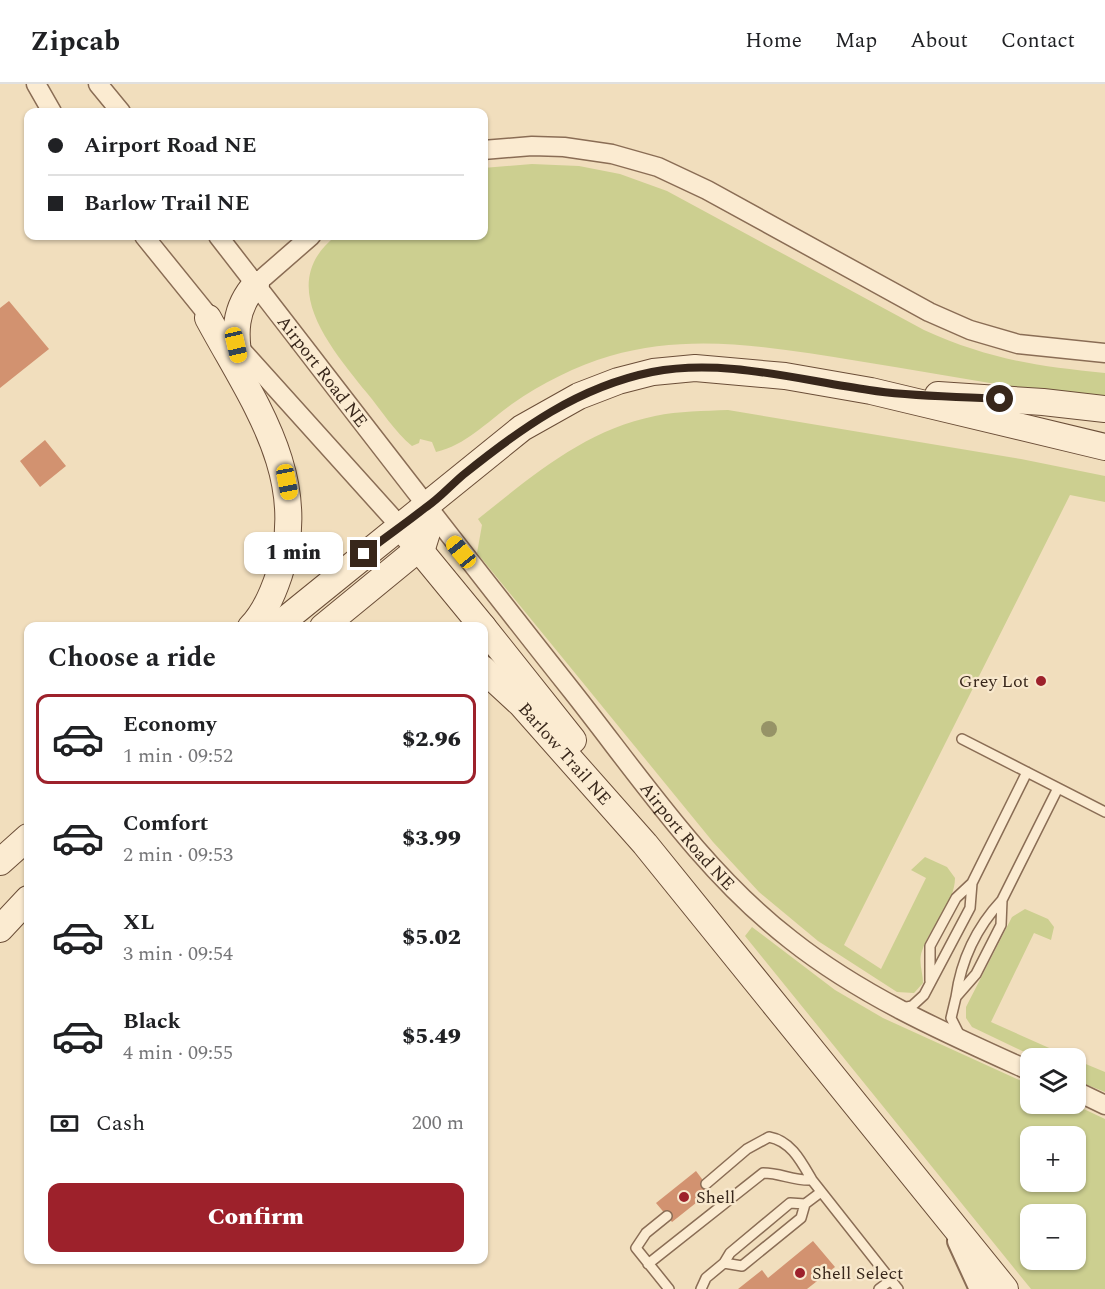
<!DOCTYPE html>
<html lang="en">
<head>
<meta charset="utf-8">
<style>
	:root { --surface:#fff; --page:#f2f2f2; --text:#202124; --muted:#757577; --line:#e0e0e0; --accent:#9d212b }
	body { margin:0; font-family:Spectral,serif; background:var(--page); color:var(--text); height:100vh; display:flex; flex-direction:column; font-size:22px; white-space:nowrap }
	* { box-sizing:border-box; margin:0 }
	p { font-size:20px; color:var(--muted) }
	.icon { flex:none; width:33px; height:33px; fill:none; stroke:currentColor; stroke-width:2; stroke-linecap:round; stroke-linejoin:round }
	.map { position:relative; flex:1; overflow:hidden }
	.side { position:absolute; left:24px; top:538px; width:464px; height:642px; display:flex; flex-direction:column; background:var(--surface); border-radius:12px; box-shadow:0 2px 4px #0004 }
	.side>* { flex:none }
	.banner { position:absolute; left:24px; top:24px; width:464px; height:132px; border-radius:12px; box-shadow:0 2px 4px #0004; display:grid; align-content:center; height:132px; padding:0 24px; background:var(--surface) }
	.buttons { position:absolute; left:1020px; top:964px; display:grid; gap:12px }
	.buttons a { display:grid; place-items:center; width:66px; height:66px; border-radius:12px; background:var(--surface); box-shadow:0 2px 4px #0004; font-size:30px }
	.end { position:absolute; width:27px; height:27px; margin:-14px; border:8px solid #38271b; background:#fff; box-shadow:0 0 0 3px #fff }
	.from { border-radius:50% }
	.bubble { position:absolute; height:42px; border-radius:12px; background:var(--surface); box-shadow:0 2px 4px #0004; font-size:20px; font-weight:800; line-height:42px; text-align:center }
	.car { position:absolute; width:18px; height:36px; margin:-18px -9px; border-radius:8px; box-shadow:0 0 4px 2px #0007; background:linear-gradient(#f5c518 24%,#345 0 40%,#f5c518 0 76%,#345 0 86%,#f5c518 0) }
	.banner b { display:flex; align-items:center; gap:21px; height:57px; font-size:22px }
	.banner b+b { border-top:2px solid var(--line) }
	.banner i { width:15px; height:15px; background:var(--text) }
	ul { padding:0; list-style:none }
	li { display:flex; align-items:center; gap:18px; height:90px; margin:0 12px 9px; padding:0 12px; border:3px solid transparent; border-radius:12px }
	li div { flex:1 }
	li b { display:block; font-size:22px }
	li em { font-style:normal; font-weight:800 }
	li.selected { border-color:var(--accent) }
	li>.icon { width:54px; height:54px; stroke-width:1.5 }
	h2 { padding:0 24px; font-size:27px; line-height:72px }
	.pay { display:flex; align-items:center; gap:15px; height:66px; padding:0 24px; font-size:22px }
	.pay p { margin-inline-start:auto }
	.primary-button { display:flex; gap:12px; margin-top:auto; padding:12px 24px }
	.primary-button a { flex:1; height:69px; border-radius:12px; background:var(--accent); color:#fff; font-size:24px; font-weight:800; line-height:69px; text-align:center }
	header { display:flex; align-items:center; gap:36px; box-sizing:border-box; height:84px; padding:0 30px; background:var(--surface); border-bottom:2px solid var(--line) }
	header strong { font-size:28px }
	nav { display:flex; gap:33px; margin-inline-start:auto; font-size:21px }
	.map>svg:first-child { display:block }
	.green { fill:#cccf90; fill-rule:evenodd }
	.building { fill:#d29270 }
	.lines { fill:none; stroke-linecap:round; stroke-linejoin:round }
	.service-casing { stroke:#8a6d55; stroke-width:12 }
	.minor-casing { stroke:#8a6d55; stroke-width:21 }
	.tertiary-casing { stroke:#8a6d55; stroke-width:26 }
	.secondary-casing { stroke:#6b4e38; stroke-width:28 }
	.service { stroke:#fbebd1; stroke-width:9 }
	.minor { stroke:#fbebd1; stroke-width:18 }
	.tertiary { stroke:#fbebd1; stroke-width:22 }
	.secondary { stroke:#fbebd1; stroke-width:26 }
	.tree { fill:#969367 }
	.route { stroke:#38271b; stroke-width:8 }
	.poi-dot { fill:#9d212b; stroke:#f8e8cd; stroke-width:2 }
	.labels { text-anchor:middle; dominant-baseline:central; stroke-width:4.5; stroke-linejoin:round; paint-order:stroke }
	.street-label { font-size:18px; fill:#38271b; stroke:#f8e8cd }
	.poi-label { font-size:18px; fill:#38271b; stroke:#f8e8cd; text-anchor:start }
</style>
</head>
<body>
<header>
<strong>Zipcab</strong>
<nav><a>Home</a><a>Map</a><a>About</a><a>Contact</a></nav>
</header>
<div class="map">
<svg width="1105" height="1205" viewBox="0 0 1105 1205">
	<rect width="100%" height="100%" fill="#f1debd"/>
	<path class="green" d="M532 80 579 82 620 90 667 107 924 246C988 275 1036 282 1105 289V316C1022 306 940 290 858 277 774 264 694 248 610 272 576 282 542 299 512 320 488 337 466 361 436 368L432 358 420 355 419 359 412 362C395 348 381 326 367 309 332 265 274 200 336 152H483V84Z
		M728 326 1021 375 1105 392V418L1070 411 844 861 881 885 926 794 911 786 925 773 947 783 955 794C955 819 930 843 922 867 918 878 923 888 923 899L914 909 897 908 818 857 759 808 713 758 477 469 482 441 478 435C532 392 585 346 655 332 679 327 704 327 728 326Z
		M1025 825 1048 835 1054 843 1051 856 1034 849 991 938 1074 975H1039L972 943 966 934V923L1012 833Z
		M752 843 835 906 883 934 1030 1001V1020H1073L1105 1035V1205H1031L745 852ZM1030 1053H1076V1098H1030ZM1030 1131H1076V1176H1030Z
		M1076 976 1105 988V1008L1080 998 1081 995 1076 992Z"/>
	<path class="building" d="M9 217 49 265 0 304V224Z
		M45 356 66 382 40 403 20 377Z
		M696 1087 711 1107 672 1138 656 1119Z
		M813 1157 835 1183 807 1205H738L762 1186 768 1194Z"/>
	<g class="lines">
		<g class="service-casing">
			<path id="service" d="M962 655 1105 728
				M930 897V862L956 814 972 799
				M956 913C961 876 976 844 1002 816
				M902 924 912 922 924 911 970 824 972 799 1027 688
				M959 950 951 934 956 913 976 890 1001 841 1002 816 1058 704
				M706 1100 747 1065 769 1053C791 1057 801 1077 812 1096
				M667 1132 646 1149 636 1164 669 1205
				M724 1179 730 1169 790 1119 805 1120
				M648 1180 763 1089C782 1089 792 1097 812 1096L898 1205
				M701 1205 706 1194 724 1179 742 1182 801 1134 805 1120 821 1108
				M879 1205 891 1196"/>
		</g>
		<g class="minor-casing">
			<g id="minor">
				<path d="M36 0 52 28"/>
				<path d="M98 0 121 28"/>
				<path d="M483 66 532 62 564 63 612 70 658 83 707 106 929 228 970 246 1018 260 1105 269"/>
				<path d="M144 152 216 241"/>
				<path id="s1" d="M218 152C336 304 452 456 572 607 640 693 704 789 791 856 863 913 948 950 1030 987"/>
				<path d="M256 200 311 152"/>
				<path d="M236 260 399 441"/>
				<path d="M1076 1007 1105 1021"/>
			</g>
		</g>
		<g class="tertiary-casing">
			<path id="tertiary" d="M959 1157 981 1205"/>
		</g>
		<g class="secondary-casing">
			<g id="secondary">
				<path d="M208 234C252 316 312 394 279 491 273 509 265 529 251 543"/>
				<path d="M240 281C234 250 234 224 256 200"/>
				<path d="M938 311 1043 318 1105 325"/>
				<path d="M409 453 483 543"/>
				<path d="M276 543 522 344 579 312 618 297 653 288 695 284 785 292 871 307 1105 363"/>
				<path d="M323 543 423 461 429 442 426 424"/>
				<path d="M483 543 573 656"/>
				<path id="s2" d="M483 585 521 620 645 760 1005 1205"/>
				<path d="M0 778 28 753"/>
				<path d="M0 845 28 815"/>
			</g>
		</g>
		<use href="#service" class="service"/>
		<use href="#minor" class="minor"/>
		<use href="#tertiary" class="tertiary"/>
		<use href="#secondary" class="secondary"/>
	</g>
	<circle class="tree" cx="769" cy="645" r="8"/>
	<g class="lines">
		<path class="route" d="M364 470C384 454 405 440 425 424 439 415 450 402 463 391 520 345 578 303 652 288 723 274 798 296 869 306 912 313 957 312 1000 315"/>
	</g>
	<g class="poi-dot">
		<circle cx="1041" cy="597" r="6"/>
		<circle cx="684" cy="1113" r="6"/>
		<circle cx="800" cy="1189" r="6"/>
	</g>
	<g class="labels">
		<g class="street-label">
			<text stroke="none"><textPath href="#s1" startOffset="171">Airport Road NE</textPath></text>
			<text stroke="none"><textPath href="#s2" startOffset="118">Barlow Trail NE</textPath></text>
			<text stroke="none"><textPath href="#s1" startOffset="762">Airport Road NE</textPath></text>
		</g>
		<g class="poi-label">
			<text x="1029" y="597" text-anchor="end">Grey Lot</text>
			<text x="696" y="1113">Shell</text>
			<text x="812" y="1189">Shell Select</text>
		</g>
	</g>
</svg>
<div class="buttons">
<a><svg class="icon" aria-label="layers" viewBox="0 0 24 24"><path d="M12 4l9 5-9 5-9-5zM3 14l9 5 9-5"/></svg></a>
<a>+</a>
<a>−</a>
</div>
<i class="end from" style="left:1000px;top:315px"></i>
<i class="end" style="left:364px;top:470px"></i>
<div class="bubble" style="left:244px;top:448px;width:99px">1 min</div>
<i class="car" style="left:236px;top:261px;rotate:167deg"></i>
<i class="car" style="left:287px;top:398px;rotate:169deg"></i>
<i class="car" style="left:461px;top:468px;rotate:321deg"></i>
<div class="banner">
<b><i class="from"></i>Airport Road NE</b>
<b><i></i>Barlow Trail NE</b>
</div>
<section class="side">
<h2>Choose a ride</h2>
<ul>
<li class="selected"><svg class="icon" aria-label="car" viewBox="0 0 24 24"><path d="M5 17H2v-5l4-1 3-4h7l3 4 3 1v5h-3M9 17h6M6 11h13"/><circle cx="7" cy="17" r="2"/><circle cx="17" cy="17" r="2"/></svg><div><b>Economy</b><p>1 min · 09:52</p></div><em>$2.96</em></li>
<li><svg class="icon" aria-label="car" viewBox="0 0 24 24"><path d="M5 17H2v-5l4-1 3-4h7l3 4 3 1v5h-3M9 17h6M6 11h13"/><circle cx="7" cy="17" r="2"/><circle cx="17" cy="17" r="2"/></svg><div><b>Comfort</b><p>2 min · 09:53</p></div><em>$3.99</em></li>
<li><svg class="icon" aria-label="car" viewBox="0 0 24 24"><path d="M5 17H2v-5l4-1 3-4h7l3 4 3 1v5h-3M9 17h6M6 11h13"/><circle cx="7" cy="17" r="2"/><circle cx="17" cy="17" r="2"/></svg><div><b>XL</b><p>3 min · 09:54</p></div><em>$5.02</em></li>
<li><svg class="icon" aria-label="car" viewBox="0 0 24 24"><path d="M5 17H2v-5l4-1 3-4h7l3 4 3 1v5h-3M9 17h6M6 11h13"/><circle cx="7" cy="17" r="2"/><circle cx="17" cy="17" r="2"/></svg><div><b>Black</b><p>4 min · 09:55</p></div><em>$5.49</em></li>
</ul>
<div class="pay"><svg class="icon" aria-label="cash" viewBox="0 0 24 24"><path d="M3 7h18v10H3z"/><circle cx="12" cy="12" r="2"/></svg>Cash<p>200 m</p></div>
<div class="primary-button"><a>Confirm</a></div>
</section>
</div>
</body>
</html>
